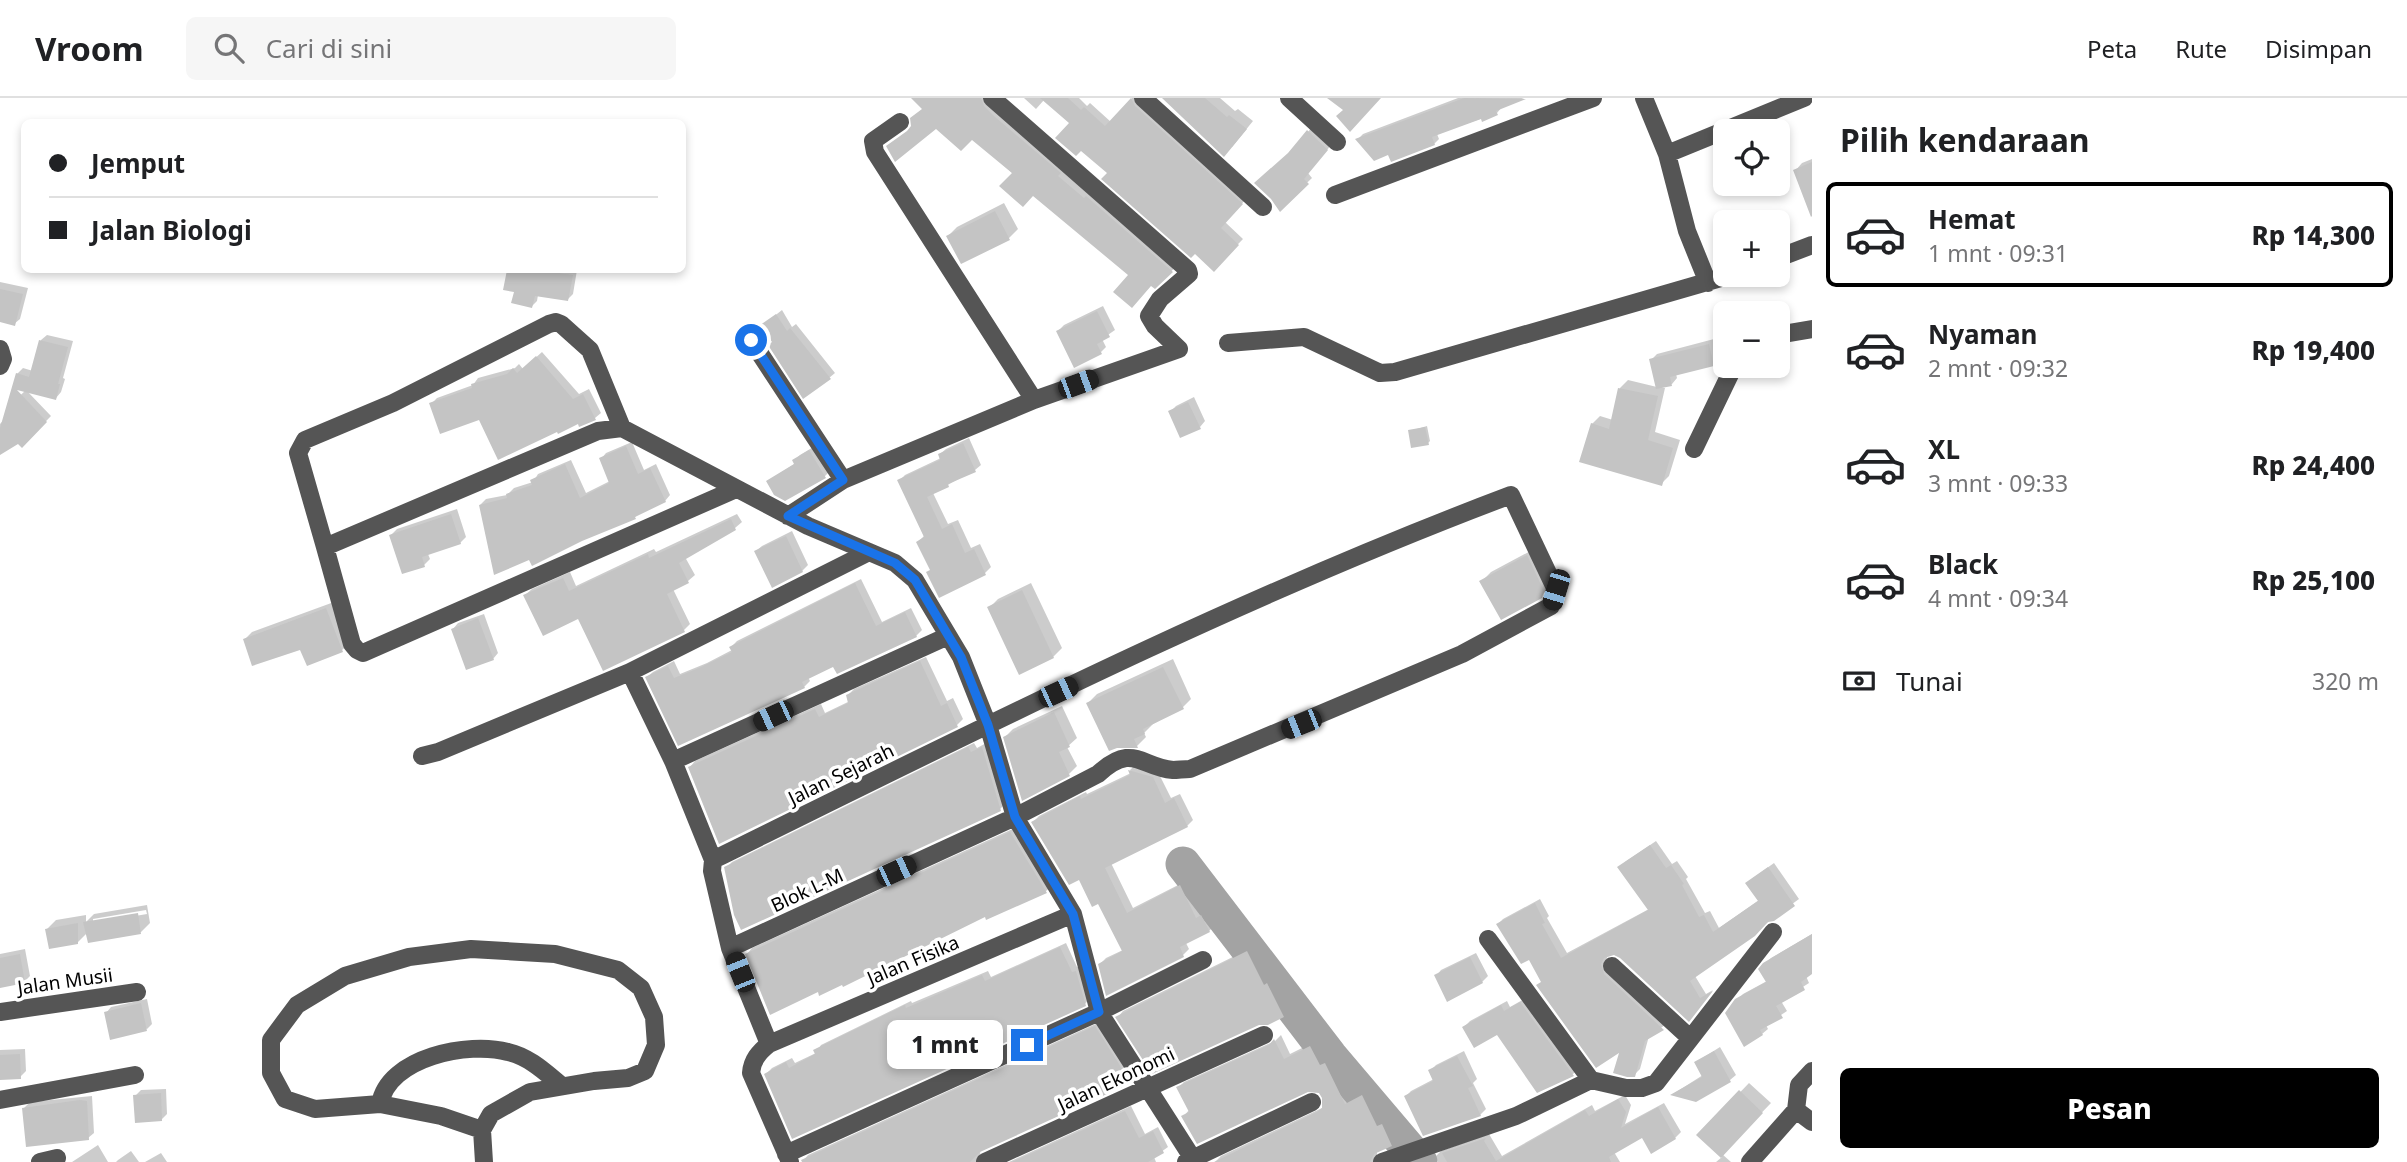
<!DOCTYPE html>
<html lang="id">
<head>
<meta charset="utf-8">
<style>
	:root { --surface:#fff; --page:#f6f6f6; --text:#202124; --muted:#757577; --line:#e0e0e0; --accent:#000 }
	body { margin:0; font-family:"Noto Sans",sans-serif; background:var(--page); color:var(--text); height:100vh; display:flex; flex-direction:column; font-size:26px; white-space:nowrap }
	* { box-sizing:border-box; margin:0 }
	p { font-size:23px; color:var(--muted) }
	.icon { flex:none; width:38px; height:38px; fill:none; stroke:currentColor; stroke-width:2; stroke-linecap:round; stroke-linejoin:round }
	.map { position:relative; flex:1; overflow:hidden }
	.details { display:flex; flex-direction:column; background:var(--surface); width:595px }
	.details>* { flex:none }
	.banner { position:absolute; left:21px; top:21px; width:665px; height:154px; border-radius:10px; box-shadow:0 4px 10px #0003; display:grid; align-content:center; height:154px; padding:0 28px; background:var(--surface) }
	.fabs { position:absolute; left:1713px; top:21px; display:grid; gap:14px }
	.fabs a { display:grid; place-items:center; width:77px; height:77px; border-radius:10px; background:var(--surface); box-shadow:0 4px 10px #0003; font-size:35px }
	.end { position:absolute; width:32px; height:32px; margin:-16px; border:9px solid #1a73e8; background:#fff; box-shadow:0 0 0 4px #fff }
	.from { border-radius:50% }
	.bubble { position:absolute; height:49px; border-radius:10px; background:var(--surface); box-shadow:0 4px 10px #0003; font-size:23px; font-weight:800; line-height:49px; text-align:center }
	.car { position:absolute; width:21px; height:42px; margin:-21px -10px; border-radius:9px; box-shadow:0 0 5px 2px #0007; background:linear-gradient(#222 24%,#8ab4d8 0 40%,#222 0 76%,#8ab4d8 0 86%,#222 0) }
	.banner b { display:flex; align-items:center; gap:24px; height:66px; font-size:26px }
	.banner b+b { border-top:2px solid var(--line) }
	.banner i { width:18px; height:18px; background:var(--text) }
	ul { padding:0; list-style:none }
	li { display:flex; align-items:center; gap:21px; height:105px; margin:0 14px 10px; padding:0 14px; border:4px solid transparent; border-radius:10px }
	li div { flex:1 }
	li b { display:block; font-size:26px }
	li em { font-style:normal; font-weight:800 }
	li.active { border-color:var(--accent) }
	li>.icon { width:63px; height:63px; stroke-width:1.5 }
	h2 { padding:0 28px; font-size:32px; line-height:84px }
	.pay { display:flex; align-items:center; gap:18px; height:77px; padding:0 28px; font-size:26px }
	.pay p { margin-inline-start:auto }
	.action { display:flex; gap:14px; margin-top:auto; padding:14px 28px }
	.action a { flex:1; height:80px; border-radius:10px; background:var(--accent); color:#fff; font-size:28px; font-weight:800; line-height:80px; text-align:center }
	header { display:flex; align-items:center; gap:42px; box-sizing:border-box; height:98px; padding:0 35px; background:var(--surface); border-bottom:2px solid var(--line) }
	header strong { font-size:33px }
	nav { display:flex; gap:38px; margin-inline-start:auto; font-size:24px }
	.search { width:490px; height:63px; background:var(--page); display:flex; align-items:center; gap:18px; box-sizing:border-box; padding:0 24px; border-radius:10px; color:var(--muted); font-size:26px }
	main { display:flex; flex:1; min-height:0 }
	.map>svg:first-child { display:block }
	.shadow { fill:#0003; fill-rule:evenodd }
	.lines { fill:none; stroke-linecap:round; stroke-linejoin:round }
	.river { stroke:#a3a3a3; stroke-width:35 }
	.building { fill:#c4c4c4 }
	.minor { stroke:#555; stroke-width:18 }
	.route { stroke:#1a73e8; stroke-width:9 }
	.labels { text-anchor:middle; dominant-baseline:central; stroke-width:7; stroke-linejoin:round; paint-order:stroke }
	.street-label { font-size:19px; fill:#000; stroke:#fff }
</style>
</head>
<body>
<header>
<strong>Vroom</strong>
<div class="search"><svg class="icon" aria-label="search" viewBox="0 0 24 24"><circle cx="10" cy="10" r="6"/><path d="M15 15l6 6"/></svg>Cari di sini</div>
<nav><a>Peta</a><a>Rute</a><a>Disimpan</a></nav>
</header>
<main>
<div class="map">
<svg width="1812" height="1064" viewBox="0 0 1812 1064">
	<rect width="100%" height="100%" fill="#fff"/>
	<path class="shadow" d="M923 0H988L1177 168 1155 188 1130 177 972 40 937 29 911 31 924 10Z
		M1024 0H1079L1087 8 1090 5 1111 24 1132 0H1139L1247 100 1225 124 1243 141 1214 171 1109 75 1071 25 1044 2 1036 11Z
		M1165 0H1220L1235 13 1238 11 1253 23 1232 49Z
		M1458 0H1524L1502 9 1497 15 1437 36 1439 41 1434 46 1390 54 1358 41 1363 36Z
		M1313 28 1332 46 1308 75 1312 80 1280 111 1291 54Z
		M1812 61V115L1795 73 1802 65Z
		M1004 105 1018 131 1009 140 948 138 957 129Z
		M509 172H577L573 196 568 201 538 197 537 203 532 208 516 192 505 190Z
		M0 184 28 190 20 221 14 226 0 223Z
		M1103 208 1115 232 1102 241 1106 249 1101 254 1058 233 1064 227Z
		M782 212 792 229 796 226 835 275 829 280 763 227Z
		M47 237 73 243 63 280 65 281 61 294 56 300 27 293 51 318 22 348 18 344 0 355V326L13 312 9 308 26 292 17 276 23 270 33 273 41 242Z
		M1714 241 1719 260 1713 266 1676 276 1677 280 1672 286 1659 289 1665 290 1655 334 1680 342 1669 378 1661 386 1592 326 1600 318 1613 322 1620 290 1628 282 1657 289 1651 262 1657 256Z
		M542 254 579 296 589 291 601 315 595 320 579 324 480 320 431 306 437 300 473 287 478 280 515 270 519 266 523 271Z
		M1194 299 1205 323 1200 329 1170 314 1176 308Z
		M1427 328 1430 343 1428 345 1410 333Z
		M969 340 981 367 975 372 933 395 948 426 958 422 971 450 980 446 991 469 985 475 931 471 918 444 924 438 899 383 905 377 941 360 940 356 946 351Z
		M632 344 644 372 656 366 670 397 665 403 639 415 635 419 480 407 486 401 507 397 514 390 533 384 538 376 571 362 586 395 610 383 601 361 606 355Z
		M815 348 830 373 825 378 768 383 796 365 794 363 800 357Z
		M457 411 466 439 460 445 428 456 430 461 424 467 391 437 397 431Z
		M737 416 742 424 735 430 685 459 695 477 688 483 673 491 690 526 684 532 579 519 525 497 532 491 570 474 576 488 654 451 656 454Z
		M792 433 808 467 802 473 756 453 762 448Z
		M1536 450 1550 489 1540 499 1482 483 1491 474Z
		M861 481 882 524 911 510 922 532 916 538 834 567 808 579 810 583 804 589 647 579 653 574 674 563 680 576 707 565 732 552 731 549 737 543Z
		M1031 485 1062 550 1053 559 989 510 998 501Z
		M334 504 350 545 342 552 308 566 301 550 245 541 252 534Z
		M484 516 498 555 493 561 453 531 458 525Z
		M926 559 947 603 953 600 963 621 957 627 720 744 690 669 695 663 821 606 825 615 850 603 848 597 854 591Z
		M1173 561 1191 601 1182 610 1153 626 1144 635 1146 639 1137 648H1117L1088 605 1097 596Z
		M1062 608 1077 640 1067 649 1077 668 1069 676 1005 639 1013 631Z
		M988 644 1006 705 1000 711 726 770 732 764 974 645 977 650Z
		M1135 667 1158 674 1171 700 1180 696 1193 722 1187 728 1111 765 1133 810 1186 783 1202 815 1208 813 1215 827 1209 833 1186 845 1189 851 1183 857 1108 895 1100 866 1106 860 1123 852 1099 804 1033 724 1039 718 1086 694 1087 696 1131 675 1130 672Z
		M1017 729 1052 788 1046 793 987 820 986 817 819 892 747 856 752 850Z
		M1656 743 1672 766 1677 763 1688 779 1686 781 1705 815 1710 813 1719 830 1759 802 1753 780 1774 765 1799 801 1695 878 1706 896 1713 892 1694 916 1621 858 1608 856 1606 864 1668 925 1649 938 1640 971 1634 977 1622 951 1542 883 1530 860 1498 826 1503 821 1540 801 1549 818 1547 820 1567 855 1649 811 1625 764Z
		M147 807 150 825 141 834 87 835 77 845 47 831 56 822 86 817V824L94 816ZM146 812 147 816 93 825V821Z
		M1812 836V874L1806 878 1809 885 1781 903 1787 913 1766 927 1768 931 1762 936 1737 902 1743 896 1767 883 1765 866 1771 860Z
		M1066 845 1077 869 1082 868 1090 900 1085 906 766 976 772 970 792 960 795 965 816 955 821 947 911 903 912 905 988 873 991 879Z
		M1253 849 1270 882 1273 881 1289 911 1283 917 1118 919 1123 913Z
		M25 851 30 878 24 884 0 888V856Z
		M1476 855 1488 878 1482 884 1436 878 1441 872Z
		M1526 900 1578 971 1573 976 1538 993 1497 935 1464 929 1470 923 1507 903 1510 909Z
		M147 901 152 926 147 931 106 915 111 909Z
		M1100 924 1135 978 1130 984 980 1052 981 1064H802L808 1057Z
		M1281 937 1290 956 1316 943 1326 963 1331 960 1352 1001 1368 993 1383 1024 1388 1022 1397 1041 1391 1047 1377 1053V1062L1379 1064H1215L1221 1058 1322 1010 1323 998 1314 991 1183 1019 1189 1012 1178 990 1184 984 1275 943Z
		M1720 949 1736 977 1730 982 1696 1002 1673 996 1703 977 1696 964Z
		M25 951 26 973 20 979 0 980V952Z
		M1464 953 1477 981 1473 985 1486 1011 1480 1017 1406 998 1411 993 1434 981 1430 973 1436 967Z
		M1749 985 1771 1005 1722 1056 1731 1064H1716L1722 1059 1699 1037Z
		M166 991 167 1016 161 1022 135 998 141 992Z
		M1625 997 1631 1007 1625 1026 1664 1005 1681 1034 1675 1040 1643 1038 1614 1054 1620 1064H1438L1435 1059 1441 1053 1489 1036 1502 1058 1592 1007 1595 1013Z
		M92 998 94 1035 88 1040 24 1010 30 1004Z
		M1131 1008 1145 1036 1158 1029 1168 1049 1154 1059 1156 1064H1009Z
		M98 1047 108 1064H71H72Z
		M131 1053 139 1064H116L118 1062Z
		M161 1055 167 1064H145Z"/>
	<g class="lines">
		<path class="river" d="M1183 766 1330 958 1420 1064"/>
	</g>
	<path class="building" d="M911 0H981L984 8 995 19 1061 75 1058 78 1084 100 1086 98 1173 174 1155 191 1151 188 1132 210 1113 194 1128 177 1033 98 1023 109 999 88 1012 75 972 42 961 53 936 31 895 64 886 48 907 33 911 28 910 20 922 11Z
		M1040 0H1068L1081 12 1084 9 1105 28 1131 0 1135 8 1243 106 1221 130 1239 147 1214 174 1195 156 1191 160 1101 81 1107 75 1081 53 1076 58 1055 40 1069 25Z
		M1162 0H1205L1227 19 1229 17 1247 31 1224 59Z
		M1327 0H1381L1350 34 1336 18 1343 12Z
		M1464 0 1526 1 1496 13 1498 17 1482 24 1481 21 1432 39 1435 47 1391 64 1388 57 1374 63 1355 41Z
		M1307 32 1328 52 1304 81 1309 86 1280 114 1271 101 1254 85 1288 55Z
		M1812 64V118L1811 119 1793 72Z
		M995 113 1010 142 961 166 946 138Z
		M507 172H534L573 177 568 203 535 198 532 210 511 205 514 194 503 192Z
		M0 191 23 196 15 228 0 224Z
		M1097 213 1110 239 1097 246 1102 256 1074 270 1056 233Z
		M776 216 787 233 790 230 831 281 803 301 768 247 772 244 760 227Z
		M39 242 68 249 58 286H60L56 302 17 292 47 324 22 350 18 346 0 357V330L16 275 29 279Z
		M1709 246 1714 268 1670 279 1672 288 1656 291 1649 261Z
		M536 258 573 301 583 296 596 322 579 329 578 326 558 336 557 334 498 362 479 322 440 336 429 305 472 290 471 286 507 276 513 270 517 275Z
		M1618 290 1658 298 1648 342 1673 350 1662 388 1579 364 1591 325 1609 331Z
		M1188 304 1201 331 1180 340 1168 313Z
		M1425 329 1429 347 1411 350 1408 332Z
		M963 345 976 374 948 386 949 389 927 399 942 431 952 426 965 455 974 451 986 477 939 500 926 474 930 472 916 444 924 439 897 382 940 362 938 356Z
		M626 348 638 376 650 370 666 404 635 419 636 421 582 443 532 468 529 462 494 477 479 407 507 400 506 396 532 387 530 382 565 366 580 400 609 385 599 360Z
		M809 352 826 380 785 403 774 397 766 383 794 366 792 362Z
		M451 416 461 446 422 459 425 469 402 476 389 437Z
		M731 421 736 432 679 465 689 485 667 496 685 534 603 573 578 521 543 538 523 497 563 480 569 493 648 456 649 460Z
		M786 438 803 474 772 490 754 453Z
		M1527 457 1544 493 1542 500 1501 522 1479 483Z
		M855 485 876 528 905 514 917 539 837 576 833 569 802 584 805 590 678 648 645 579 668 568 674 580 699 570 732 554 729 549Z
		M1022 492 1054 560 1019 577 987 509Z
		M326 510 343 554 307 568 300 552 252 568 243 541Z
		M478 520 494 562 466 572 451 531Z
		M920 563 941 608 947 605 958 629 719 746 688 669 815 611 819 619 848 605 846 597Z
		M1163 569 1184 611 1143 631 1145 636 1134 641 1138 650H1117L1109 653 1086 605Z
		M1054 614 1070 649 1059 654 1070 678 1022 703 1003 639Z
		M968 649 971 654 982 649 1001 713 741 832 734 817 724 769Z
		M1128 672 1153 679 1165 705 1174 700 1188 729 1105 770 1127 815 1180 787 1196 820 1201 817 1210 834 1180 849 1184 859 1106 898 1098 866 1122 853 1098 806 1092 809 1079 782 1069 787 1031 724 1080 698 1081 701 1130 677Z
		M1010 734 1047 795 986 822 985 819 843 889 842 887 819 898 818 894 770 917 745 856Z
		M1650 747 1666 770 1671 767 1684 786 1682 787 1699 819 1704 817 1713 834 1758 803 1745 785 1768 769 1795 808 1774 823 1768 824 1755 838 1690 883 1700 900 1713 893 1689 924 1620 860 1614 857 1604 860 1601 866 1604 876 1664 932 1645 943 1635 979H1627L1613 975 1619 955 1596 970 1536 887 1541 884 1529 862 1521 866 1496 826 1535 805 1545 825 1542 826 1561 860 1648 812 1617 769Z
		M138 815 141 836 88 845 83 824Z
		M78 825V846L49 851 45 831Z
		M1812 836V876L1801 884 1805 892 1776 908 1783 920 1760 932 1763 937 1744 949 1725 915 1735 901 1766 884 1758 871 1763 865Z
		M1060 849 1072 874 1076 873 1086 908 792 1041 764 976 786 964 789 970 815 956 813 952 905 907 906 910 982 877 985 883Z
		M1247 853 1264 887 1267 885 1284 919 1268 927H1259L1152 976 1115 919Z
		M20 856 25 885 0 890V860Z
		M1470 859 1483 885 1447 904 1434 877Z
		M1520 904 1574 978 1537 995 1497 937 1474 950 1462 929 1501 907 1504 913Z
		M141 905 147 933 110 942 104 914Z
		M1095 928 1131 985 980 1054 970 1064H802L801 1062Z
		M1274 941 1284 961 1310 948 1320 967 1325 965 1345 1006 1362 997 1377 1028 1382 1026 1392 1048 1374 1056 1370 1064H1214L1317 1014 1322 1010V1000L1319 995 1308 994 1197 1046 1181 1018 1189 1014 1176 989 1269 947Z
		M1714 953 1731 984 1696 1004 1670 997 1702 979 1694 964Z
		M20 956 21 981 0 982V957Z
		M1457 958 1473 988 1468 990 1481 1018 1423 1038 1404 998 1433 983 1428 972Z
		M1739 992 1763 1015 1721 1060 1696 1037Z
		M161 995 162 1023 135 1025 133 997Z
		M1618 1001 1626 1014 1621 1030 1658 1009 1676 1041 1651 1056 1642 1040 1609 1059 1611 1064H1447L1442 1055 1486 1040 1484 1043 1496 1063 1585 1012 1589 1018Z
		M80 1002 87 1003 89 1042 26 1049 22 1010Z
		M1125 1013 1139 1040 1153 1033 1164 1055 1148 1064H1012Z"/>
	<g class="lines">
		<path class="minor" d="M1143 0 1263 109
			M1289 0 1337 44
			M1644 0 1667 56 1687 133 1708 185
			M900 24 873 43 875 54 1034 302
			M1667 56 1804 0
			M1335 97 1593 0
			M1778 160 1812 147
			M1778 237 1812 231
			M751 242 843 382
			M1228 245 1304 239 1380 275 1395 274 1731 177
			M0 251 3 261 0 268
			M1694 351 1734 268
			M736 391 363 555 357 552 352 546 325 449 598 333 622 330 808 428 895 465 915 482 961 559 988 627 1015 719 1073 816 1099 914 1195 1064
			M788 418 843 382 1034 302 1179 251 1155 228 1149 218 1160 201 1189 176 1188 172 992 0
			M325 449 298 355 305 342 393 305 549 226 556 224 561 226 590 252 622 330
			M630 574 673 663 713 762 712 773 730 850 769 946C759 954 752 962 751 975L790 1064
			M422 658 438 654 630 574 869 454
			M673 663 948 538
			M713 762C975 633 1237 500 1511 397L1556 492 1551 508 1462 556 1190 671C1184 671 1178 672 1173 672 1140 669 1133 644 1098 676L1015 719 730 850
			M1488 841 1591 982
			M1612 868 1690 940
			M0 914 137 894
			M769 946 1073 816
			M0 1002 135 977
			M380 1006 315 1011 285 1001 271 975V942L297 907 345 878 409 859 471 851 555 856 618 872 641 890 654 919 656 947 645 973 628 980 594 983 530 994 491 1016 482 1032 484 1064
			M1796 1012 1799 987 1812 973
			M482 1032 441 1018 380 1006C388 959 469 943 508 954 530 959 546 975 562 988
			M786 1056 1099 914 1203 862
			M40 1064 57 1060
			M985 1064 1264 937
			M1186 1064 1312 1004
			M1382 1064 1516 1018 1591 982 1626 990H1642L1656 985 1773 834
			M1750 1064 1796 1012 1812 1024"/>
	</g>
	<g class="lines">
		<path class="route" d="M751 242 843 382 788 418 895 465 915 482 961 559 988 627 1015 719 1073 816 1099 914 1027 947"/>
	</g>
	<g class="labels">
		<g class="street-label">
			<text transform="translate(841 676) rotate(-26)">Jalan Sejarah</text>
			<text transform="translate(807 792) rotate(-25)">Blok L-M</text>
			<text transform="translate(913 862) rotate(-23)">Jalan Fisika</text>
			<text transform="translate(65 883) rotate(-8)">Jalan Musii</text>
			<text transform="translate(1116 981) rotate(-25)">Jalan Ekonomi</text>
		</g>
	</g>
</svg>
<div class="fabs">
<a><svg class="icon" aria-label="locate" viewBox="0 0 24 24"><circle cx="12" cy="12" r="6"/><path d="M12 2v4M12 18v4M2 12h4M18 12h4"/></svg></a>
<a>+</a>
<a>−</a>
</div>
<i class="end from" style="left:751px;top:242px"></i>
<i class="end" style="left:1027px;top:947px"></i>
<div class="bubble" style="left:887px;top:922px;width:116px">1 mnt</div>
<i class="car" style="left:1078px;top:286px;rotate:70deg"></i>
<i class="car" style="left:1556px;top:492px;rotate:197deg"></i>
<i class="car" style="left:1058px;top:594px;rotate:65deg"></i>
<i class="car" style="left:773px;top:618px;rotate:245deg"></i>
<i class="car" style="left:1301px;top:626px;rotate:248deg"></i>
<i class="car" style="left:896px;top:773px;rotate:65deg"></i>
<i class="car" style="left:740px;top:874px;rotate:338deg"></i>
<div class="banner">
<b><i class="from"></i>Jemput</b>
<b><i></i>Jalan Biologi</b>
</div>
</div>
<section class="details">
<h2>Pilih kendaraan</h2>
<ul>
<li class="active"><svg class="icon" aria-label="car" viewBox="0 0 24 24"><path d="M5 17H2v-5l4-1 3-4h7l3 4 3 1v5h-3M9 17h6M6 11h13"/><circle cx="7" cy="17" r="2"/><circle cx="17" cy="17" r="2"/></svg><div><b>Hemat</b><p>1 mnt · 09:31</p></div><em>Rp 14,300</em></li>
<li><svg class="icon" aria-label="car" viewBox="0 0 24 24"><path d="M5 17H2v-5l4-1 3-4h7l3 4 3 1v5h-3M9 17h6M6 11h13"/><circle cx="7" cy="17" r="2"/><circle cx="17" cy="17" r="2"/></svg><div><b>Nyaman</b><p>2 mnt · 09:32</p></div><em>Rp 19,400</em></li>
<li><svg class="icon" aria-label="car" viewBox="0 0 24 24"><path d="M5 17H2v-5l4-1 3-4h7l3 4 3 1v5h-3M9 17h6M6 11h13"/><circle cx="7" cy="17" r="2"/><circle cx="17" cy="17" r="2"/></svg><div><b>XL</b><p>3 mnt · 09:33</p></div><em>Rp 24,400</em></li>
<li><svg class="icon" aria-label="car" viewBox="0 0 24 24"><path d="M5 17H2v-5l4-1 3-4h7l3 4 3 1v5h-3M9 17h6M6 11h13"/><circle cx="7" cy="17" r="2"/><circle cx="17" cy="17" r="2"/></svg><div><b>Black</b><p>4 mnt · 09:34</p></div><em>Rp 25,100</em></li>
</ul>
<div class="pay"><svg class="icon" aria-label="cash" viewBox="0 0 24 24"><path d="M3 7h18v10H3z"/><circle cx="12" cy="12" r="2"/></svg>Tunai<p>320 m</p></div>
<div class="action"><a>Pesan</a></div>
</section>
</main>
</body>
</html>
